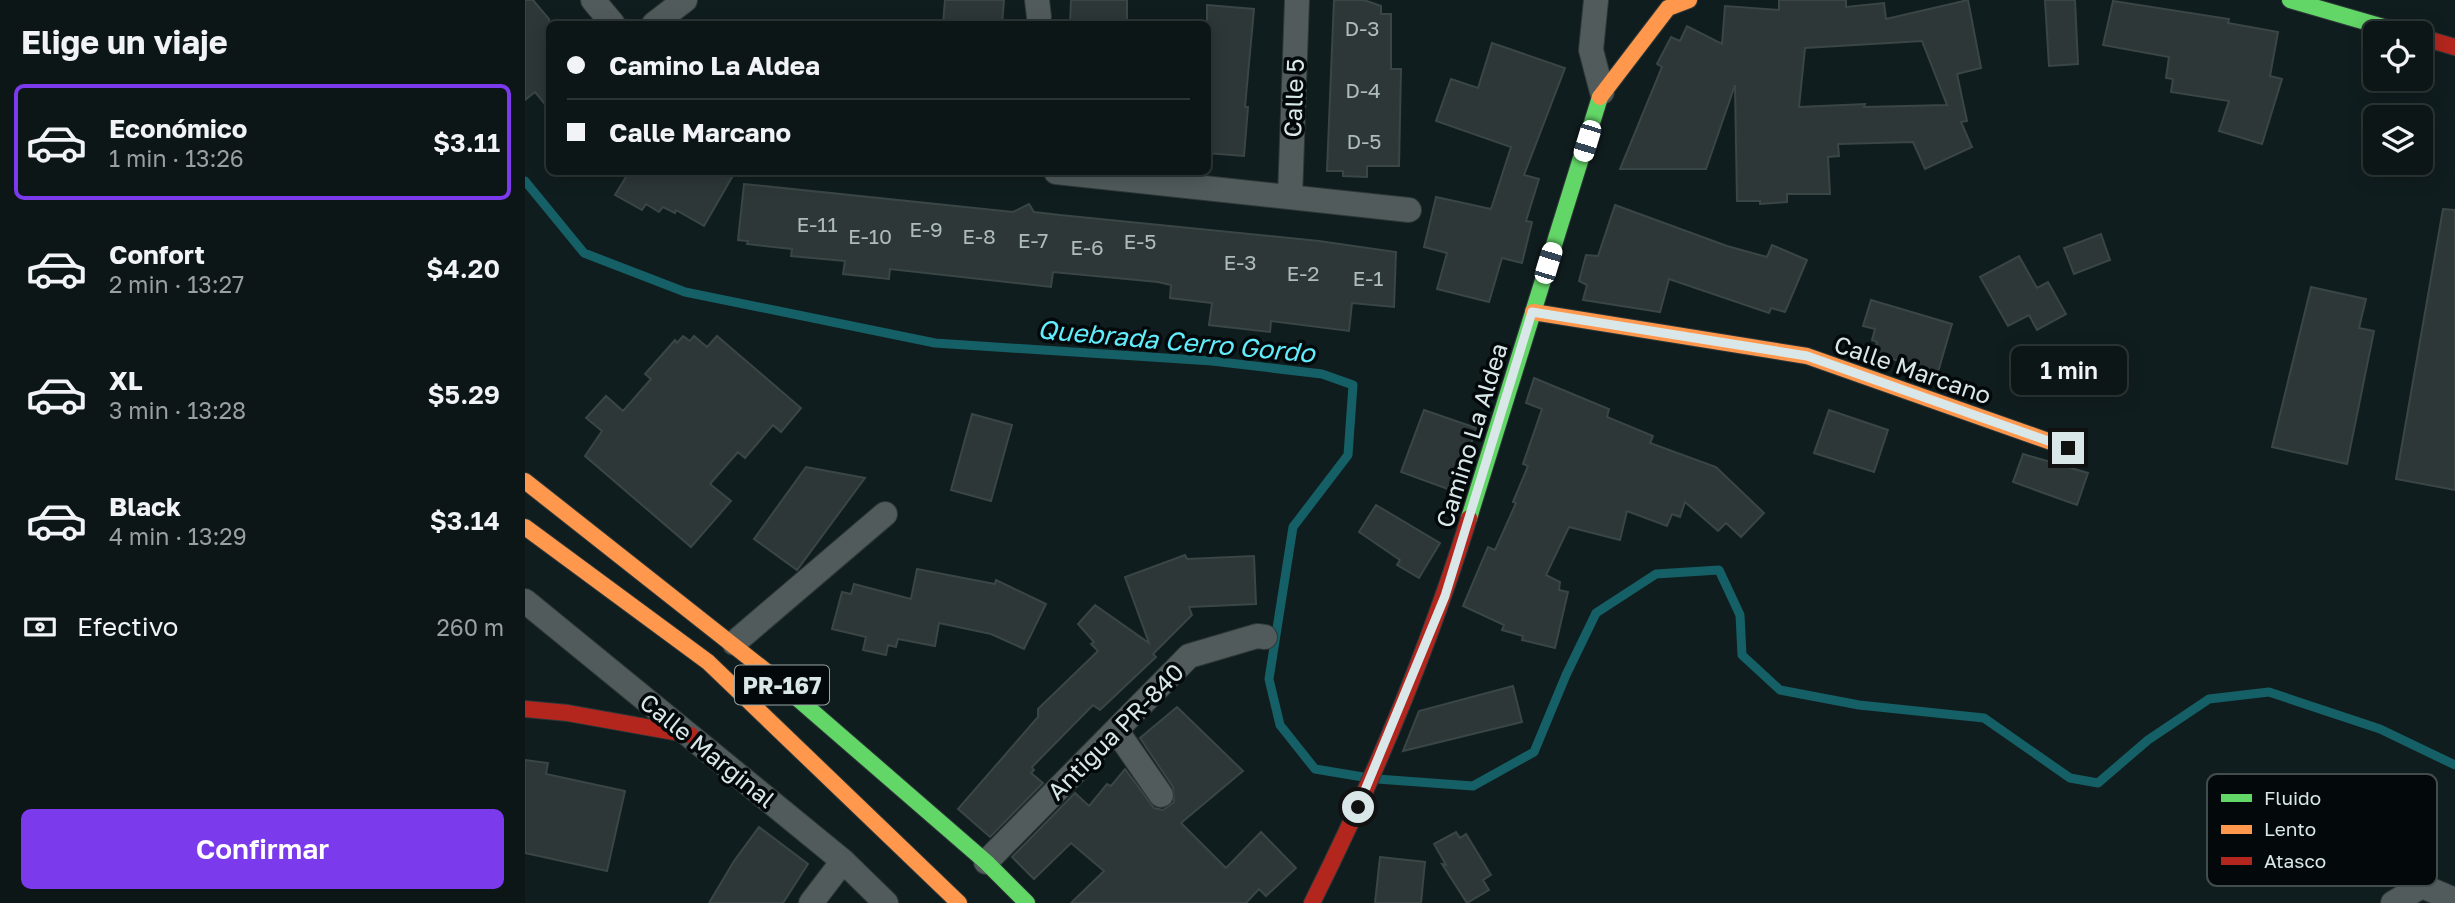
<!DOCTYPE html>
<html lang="es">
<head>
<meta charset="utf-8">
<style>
	:root { --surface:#0c1616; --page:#1a2323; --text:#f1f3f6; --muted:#9a9fa1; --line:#2c3535; --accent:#7c3aed }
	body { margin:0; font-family:"Golos Text",sans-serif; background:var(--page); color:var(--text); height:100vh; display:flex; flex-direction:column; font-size:26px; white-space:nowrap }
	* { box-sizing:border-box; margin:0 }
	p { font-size:23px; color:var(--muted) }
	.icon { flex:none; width:38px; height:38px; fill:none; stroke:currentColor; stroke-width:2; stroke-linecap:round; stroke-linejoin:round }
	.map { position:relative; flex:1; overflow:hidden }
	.sheet { display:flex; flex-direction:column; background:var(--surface); width:525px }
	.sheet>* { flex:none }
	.hud { position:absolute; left:21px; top:21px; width:665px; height:154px; border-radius:10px; box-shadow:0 4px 18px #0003,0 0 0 2px var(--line); display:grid; align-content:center; height:154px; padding:0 21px; background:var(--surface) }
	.buttons { position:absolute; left:1838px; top:21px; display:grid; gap:14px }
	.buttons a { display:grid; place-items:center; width:70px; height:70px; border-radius:10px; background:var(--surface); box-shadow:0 4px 18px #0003,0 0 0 2px var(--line); font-size:35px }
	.end { position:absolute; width:32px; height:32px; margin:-16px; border:9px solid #d9e7e8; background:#111; box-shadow:0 0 0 4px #111 }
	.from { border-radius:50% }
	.bubble { position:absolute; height:49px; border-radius:10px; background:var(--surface); box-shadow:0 4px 18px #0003,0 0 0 2px var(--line); font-size:23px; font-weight:600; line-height:49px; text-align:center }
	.car { position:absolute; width:21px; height:42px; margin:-21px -10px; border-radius:9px; box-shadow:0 0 5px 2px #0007; background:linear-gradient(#fff 24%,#345 0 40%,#fff 0 76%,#345 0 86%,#fff 0) }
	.hud b { display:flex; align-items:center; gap:24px; height:66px; font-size:26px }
	.hud b+b { border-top:2px solid var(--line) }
	.hud i { width:18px; height:18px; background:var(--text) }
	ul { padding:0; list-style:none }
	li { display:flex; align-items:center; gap:21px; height:116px; margin:0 14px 10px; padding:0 7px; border:4px solid transparent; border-radius:10px }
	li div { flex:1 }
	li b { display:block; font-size:26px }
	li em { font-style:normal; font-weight:600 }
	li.current { border-color:var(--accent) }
	li>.icon { width:63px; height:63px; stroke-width:1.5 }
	h2 { padding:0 21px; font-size:32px; line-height:84px }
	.pay { display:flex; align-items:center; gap:18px; height:77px; padding:0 21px; font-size:26px }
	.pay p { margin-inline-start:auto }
	.action { display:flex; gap:14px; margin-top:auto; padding:14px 21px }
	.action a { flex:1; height:80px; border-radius:10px; background:var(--accent); color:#fff; font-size:28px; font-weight:600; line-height:80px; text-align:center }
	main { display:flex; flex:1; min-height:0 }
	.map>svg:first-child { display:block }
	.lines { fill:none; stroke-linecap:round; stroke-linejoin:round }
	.stream { stroke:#155f66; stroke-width:9 }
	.building { fill:#2d3738; stroke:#3a4546; stroke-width:2; fill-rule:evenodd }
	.street-casing { stroke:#2e3839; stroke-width:26 }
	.fast-casing { stroke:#2e3839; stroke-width:18 }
	.slow-casing { stroke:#2e3839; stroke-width:18 }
	.jam-casing { stroke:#2e3839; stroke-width:18 }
	.street { stroke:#515b5b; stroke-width:24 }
	.fast { stroke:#63d668; stroke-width:16 }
	.slow { stroke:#ff974d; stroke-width:16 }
	.jam { stroke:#b3261e; stroke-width:16 }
	.route { stroke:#d9e7e8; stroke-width:9 }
	.labels { text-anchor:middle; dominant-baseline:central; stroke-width:7; stroke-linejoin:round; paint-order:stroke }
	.number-label { font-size:21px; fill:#aebbbc }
	.shield { fill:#03090a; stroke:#99a4a5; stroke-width:2 }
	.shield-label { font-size:23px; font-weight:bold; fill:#d9e7e8 }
	.street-label { font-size:24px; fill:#d9e7e8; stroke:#03090a }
	.water-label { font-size:26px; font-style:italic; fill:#62edfc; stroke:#03090a }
	.key { fill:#03090a; stroke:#434c4d; stroke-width:2 }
	.key-label { font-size:19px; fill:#d9e7e8 }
</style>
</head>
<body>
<main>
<section class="sheet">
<h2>Elige un viaje</h2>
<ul>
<li class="current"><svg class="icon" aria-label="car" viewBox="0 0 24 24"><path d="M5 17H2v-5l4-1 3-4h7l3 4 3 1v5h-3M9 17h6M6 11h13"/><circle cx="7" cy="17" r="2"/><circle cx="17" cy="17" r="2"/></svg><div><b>Económico</b><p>1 min · 13:26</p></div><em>$3.11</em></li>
<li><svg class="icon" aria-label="car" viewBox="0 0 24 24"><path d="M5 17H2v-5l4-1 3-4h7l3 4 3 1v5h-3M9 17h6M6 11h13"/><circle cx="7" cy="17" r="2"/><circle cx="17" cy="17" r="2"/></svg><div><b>Confort</b><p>2 min · 13:27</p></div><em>$4.20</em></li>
<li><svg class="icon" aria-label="car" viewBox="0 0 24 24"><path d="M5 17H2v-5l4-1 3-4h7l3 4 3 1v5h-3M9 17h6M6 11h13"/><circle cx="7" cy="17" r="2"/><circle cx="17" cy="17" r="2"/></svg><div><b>XL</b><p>3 min · 13:28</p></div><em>$5.29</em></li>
<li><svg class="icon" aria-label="car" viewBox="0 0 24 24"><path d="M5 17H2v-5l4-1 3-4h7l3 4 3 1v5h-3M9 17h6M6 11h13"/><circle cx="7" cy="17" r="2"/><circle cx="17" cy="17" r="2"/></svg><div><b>Black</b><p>4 min · 13:29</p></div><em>$3.14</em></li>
</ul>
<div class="pay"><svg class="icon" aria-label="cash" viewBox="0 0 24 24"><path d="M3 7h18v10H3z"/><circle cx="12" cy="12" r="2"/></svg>Efectivo<p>260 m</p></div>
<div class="action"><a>Confirmar</a></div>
</section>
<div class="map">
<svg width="1930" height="903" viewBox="0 0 1930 903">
	<rect width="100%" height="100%" fill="#101d1e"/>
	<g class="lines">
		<path class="stream" d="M0 181 59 253 160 292 410 343 687 361 797 374 828 385 823 455 768 527 744 679 755 725 790 769 838 777
			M852 779 948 786 1009 752 1041 675 1071 613 1131 574 1194 570 1215 615 1217 655 1255 690 1334 705 1459 718 1545 778 1573 783 1623 740 1684 699 1744 692 1855 729 1930 765"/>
	</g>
	<path class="building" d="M0 0H8L24 19V109L10 92 0 100Z
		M420 0H479L477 24H418Z
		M546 0H602V24H545Z
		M809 0H839L856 6V14H866V69H876L874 166H842V177L818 176V171H802Z
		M1254 0H1321V7L1359 3 1361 19 1443 0 1456 68 1432 74 1442 121 1436 122 1447 147 1400 169 1388 142 1313 144 1314 156 1303 157 1305 194H1262V202L1235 204V201H1212L1210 85 1181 169H1095L1137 67 1132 64 1146 37 1155 41 1162 26 1197 44 1200 6 1254 10ZM1397 41 1422 105 1339 107 1340 104 1274 107 1280 48Z
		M1520 0H1550L1553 64 1524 66Z
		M1588 1 1704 19 1703 23 1753 32 1745 76 1757 79 1737 144 1694 131 1704 101 1646 92 1648 79 1641 78 1644 57 1578 45Z
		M682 5 729 9 720 107H723L719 156 682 153Z
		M967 43 1040 68 999 175 1014 179 1001 221 1007 222 997 263 977 258 964 302 912 289 922 253 899 247 911 197 966 209 986 147 911 121 926 79 953 88Z
		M104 172H210L179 226 151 210 150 213 138 207 134 212 121 204 117 210 90 195Z
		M219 184 488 212 504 204 509 212 535 215 794 241 871 252 869 307 827 303 824 331 746 321 745 332 684 325 687 303 645 298 646 285 633 282 528 272 526 287 365 269 364 279 318 274 320 261 266 256 267 249 222 244 223 241 213 240Z
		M1090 205 1202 246 1242 257 1247 245 1282 260 1260 312 1246 308 1244 313 1144 279 1135 312 1058 300 1062 285 1054 281 1061 255 1073 256Z
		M1918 209 1930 210V490L1871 479Z
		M1576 234 1585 260 1549 274 1539 248Z
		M1494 256 1512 288 1523 282 1541 314 1512 330 1504 315 1483 326 1455 277Z
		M1786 287 1841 299 1834 328 1849 331 1822 464 1747 447Z
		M1346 300 1427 324 1413 372 1349 354 1352 342 1347 340 1350 329 1338 326Z
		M158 336 165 341 169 336 182 347 192 336 276 408 256 432 248 425 220 458 213 452 185 484 206 501 166 547 60 456 77 431 61 418 81 396 98 411 126 379 120 374 150 340 152 343Z
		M1009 378 1084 409 1082 417 1128 436 1125 443 1191 467 1239 513 1216 537 1201 523 1193 531 1160 502 1155 517 1147 514 1142 526 1102 511 1095 540 1044 527 1021 575 1035 582 1034 590 1043 592 1030 648 997 640 998 636 977 630 979 625 938 606 963 547 970 550 991 503 988 502 1003 466 998 464 1017 409 1001 403Z
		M899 410 951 428 931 492 876 472Z
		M1304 410 1363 430 1349 472 1289 453Z
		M447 414 487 425 466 501 426 490Z
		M1498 454 1563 473 1552 505 1488 482Z
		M281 467 340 478 272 570 229 539Z
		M851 505 915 543 894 578 872 565 875 560 834 532Z
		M660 555 662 559 729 556 731 604 664 607 667 615 628 654 631 657 575 710 568 705 507 767 509 770 506 773 518 783 465 837 433 809 513 717V709L573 651 566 644 569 642 553 624 570 605 624 643 600 577Z
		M392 569 470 584 471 580 521 604 499 649 466 634 414 623 410 646 373 639 371 647 363 645 361 655 338 650 341 637 307 629 317 592 326 594 329 584 386 599Z
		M988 686 997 722 878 751 894 711Z
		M652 707 718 771 656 823 701 868 736 832 771 868 741 896 734 889 721 903H546L579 871 546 843 509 879 487 857 550 793 564 806 582 784 586 786 600 769 629 808 638 810 649 802 648 787 615 738Z
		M0 760 23 763 21 774 100 791 82 871 0 853Z
		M234 827 283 864 258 903H184L209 861Z
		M931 832 935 838 941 834 966 875 958 880 964 890 942 903 917 864 921 865 909 844Z
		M855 857 900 862 896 903H850Z"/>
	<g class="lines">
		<g class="street-casing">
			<path id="street" d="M68 0 88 24
				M512 0 514 17
				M1071 0 1066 50 1077 92
				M129 24 160 0
				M531 172 884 210
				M765 197 772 0
				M0 601 318 861 361 903
				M209 643 360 514
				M591 730 636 795
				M461 862 664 656 732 636 740 637
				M286 903 318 861
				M1868 903 1897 886 1930 900"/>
		</g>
		<g class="fast-casing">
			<path id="fast" d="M1765 0 1879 33
				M944 518 1075 97
				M242 672 461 862 502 903"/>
		</g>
		<g class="slow-casing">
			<path id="slow" d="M1075 97 1143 8 1164 0
				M1008 312 1282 356 1543 448
				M0 481 242 672
				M0 527 183 662 434 903"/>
		</g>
		<g class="jam-casing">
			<path id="jam" d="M1895 37 1930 47
				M0 709 43 713 166 735
				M787 903C849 779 903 650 944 518"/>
		</g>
		<use href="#street" class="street"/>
		<use href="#fast" class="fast"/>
		<use href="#slow" class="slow"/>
		<use href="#jam" class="jam"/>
	</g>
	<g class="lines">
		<path class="route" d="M833 807 920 596 1007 312 1282 356 1543 448"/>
	</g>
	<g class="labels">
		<g class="number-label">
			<text x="837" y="28">D-3</text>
			<text x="838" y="90">D-4</text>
			<text x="839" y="141">D-5</text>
			<text x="292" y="224">E-11</text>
			<text x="401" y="229">E-9</text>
			<text x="345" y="236">E-10</text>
			<text x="454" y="236">E-8</text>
			<text x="508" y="240">E-7</text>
			<text x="615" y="241">E-5</text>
			<text x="562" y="247">E-6</text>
			<text x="715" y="262">E-3</text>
			<text x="778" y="273">E-2</text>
			<text x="843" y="278">E-1</text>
		</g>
		<rect class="shield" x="210" y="665.5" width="94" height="39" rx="5"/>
		<g class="shield-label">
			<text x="257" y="685">PR-167</text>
		</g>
		<g class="street-label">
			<text transform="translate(768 98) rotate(-88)">Calle 5</text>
			<text transform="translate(1388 369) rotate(19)">Calle Marcano</text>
			<text transform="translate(946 435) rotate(-73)">Camino La Aldea</text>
			<text transform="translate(590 731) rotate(-45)">Antigua PR-840</text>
			<text transform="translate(183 750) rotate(39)">Calle Marginal</text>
		</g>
		<g class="water-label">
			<text transform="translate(651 341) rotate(5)">Quebrada Cerro Gordo</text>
		</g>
	</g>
	<rect x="1682" y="774" width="230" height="112" rx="10" class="key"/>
	<rect x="1696" y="794" width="31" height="8" fill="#63d668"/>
	<rect x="1696" y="825" width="31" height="9" fill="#ff974d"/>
	<rect x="1696" y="857" width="31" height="8" fill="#b3261e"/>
	<g class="key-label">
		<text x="1739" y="805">Fluido</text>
		<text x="1739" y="836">Lento</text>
		<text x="1739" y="868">Atasco</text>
	</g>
</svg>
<div class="buttons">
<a><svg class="icon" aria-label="locate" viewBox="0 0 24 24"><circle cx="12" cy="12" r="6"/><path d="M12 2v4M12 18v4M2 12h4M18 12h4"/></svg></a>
<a><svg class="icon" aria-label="layers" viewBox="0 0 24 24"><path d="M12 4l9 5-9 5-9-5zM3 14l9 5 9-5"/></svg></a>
</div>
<i class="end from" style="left:833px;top:807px"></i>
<i class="end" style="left:1543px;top:448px"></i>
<div class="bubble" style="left:1486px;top:346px;width:116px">1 min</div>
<i class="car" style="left:1062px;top:141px;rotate:197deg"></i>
<i class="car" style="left:1023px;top:263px;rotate:17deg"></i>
<div class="hud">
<b><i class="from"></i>Camino La Aldea</b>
<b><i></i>Calle Marcano</b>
</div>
</div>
</main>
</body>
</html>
